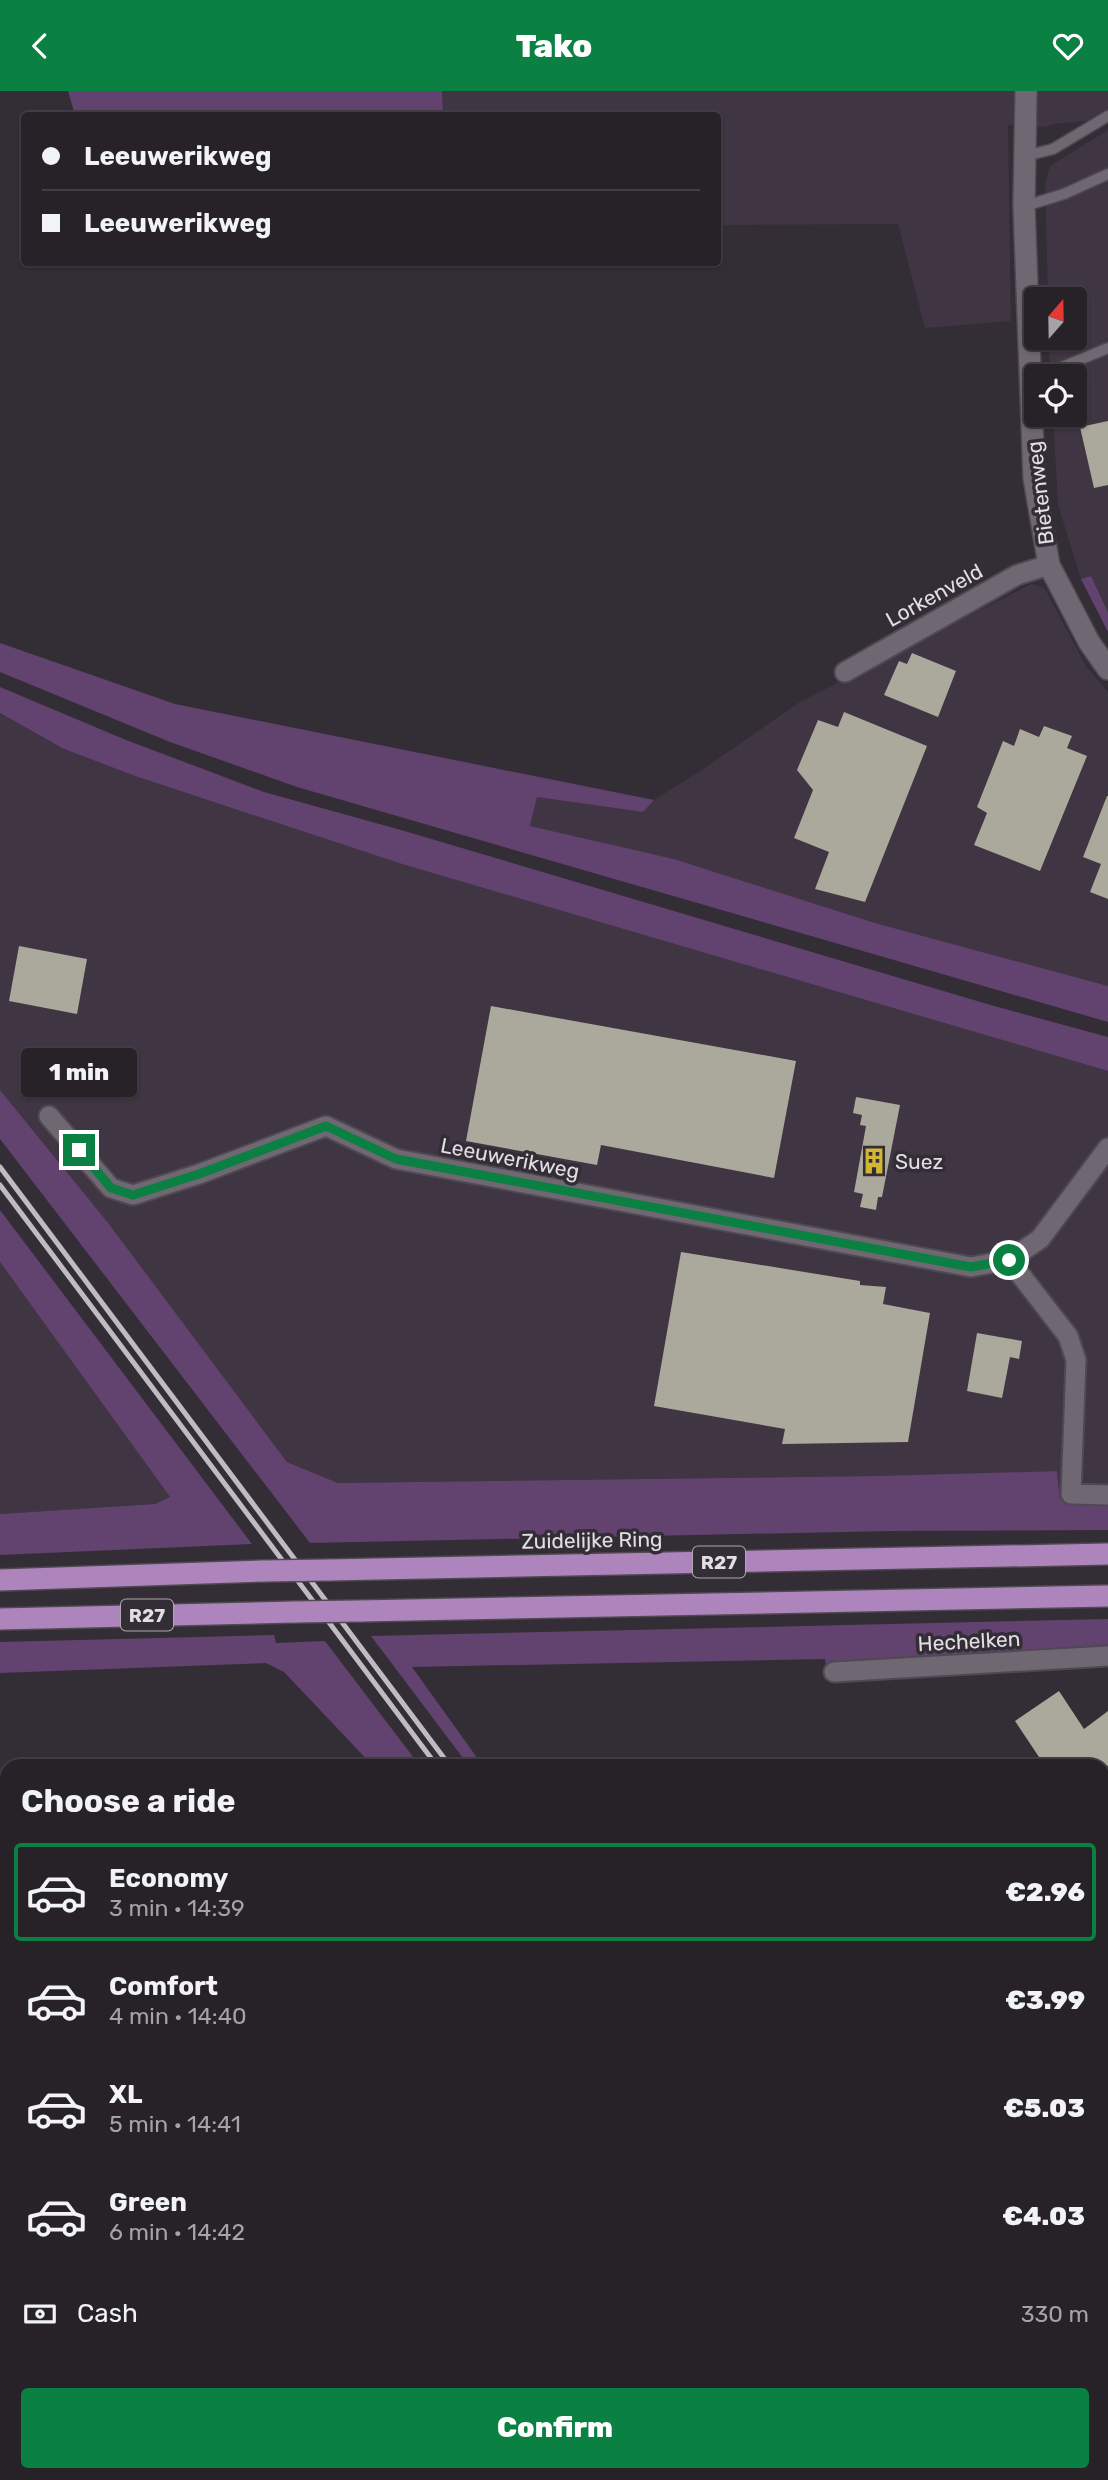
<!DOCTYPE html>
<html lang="en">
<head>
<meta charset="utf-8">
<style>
	:root { --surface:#262228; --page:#2e2a30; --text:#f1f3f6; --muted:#a4a4a8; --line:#423f45; --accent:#0b8043 }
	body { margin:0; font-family:Rubik,sans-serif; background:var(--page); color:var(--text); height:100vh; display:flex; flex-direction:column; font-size:26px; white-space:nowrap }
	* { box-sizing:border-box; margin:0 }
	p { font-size:23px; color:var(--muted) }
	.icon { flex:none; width:38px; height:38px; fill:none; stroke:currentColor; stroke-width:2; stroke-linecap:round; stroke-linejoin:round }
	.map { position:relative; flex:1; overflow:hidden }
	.drawer { position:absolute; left:0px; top:1668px; width:1110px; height:723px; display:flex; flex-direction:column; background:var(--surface); border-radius:21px 21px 0 0; box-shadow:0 2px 5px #0004,0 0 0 2px var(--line) }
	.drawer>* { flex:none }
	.banner { position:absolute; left:21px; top:21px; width:700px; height:154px; border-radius:7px; box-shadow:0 2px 5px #0004,0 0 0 2px var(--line); display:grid; align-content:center; height:154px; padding:0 21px; background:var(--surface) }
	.needle { width:46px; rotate:20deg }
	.controls { position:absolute; left:1024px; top:196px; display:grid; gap:14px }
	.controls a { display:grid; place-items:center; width:63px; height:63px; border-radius:7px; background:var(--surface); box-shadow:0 2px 5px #0004,0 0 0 2px var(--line); font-size:35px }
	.end { position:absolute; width:32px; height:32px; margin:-16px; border:9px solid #0b8043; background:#fff; box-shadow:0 0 0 4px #fff }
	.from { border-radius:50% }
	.bubble { position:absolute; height:49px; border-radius:7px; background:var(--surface); box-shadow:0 2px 5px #0004,0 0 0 2px var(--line); font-size:23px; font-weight:800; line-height:49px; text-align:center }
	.banner b { display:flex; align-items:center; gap:24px; height:66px; font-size:26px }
	.banner b+b { border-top:2px solid var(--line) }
	.banner i { width:18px; height:18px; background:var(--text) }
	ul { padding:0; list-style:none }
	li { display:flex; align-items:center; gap:21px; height:98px; margin:0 14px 10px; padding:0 7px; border:4px solid transparent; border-radius:7px }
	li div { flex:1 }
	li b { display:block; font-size:26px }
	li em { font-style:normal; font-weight:800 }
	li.current { border-color:var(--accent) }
	li>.icon { width:63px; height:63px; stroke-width:1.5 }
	h2 { padding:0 21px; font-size:32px; line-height:84px }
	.pay { display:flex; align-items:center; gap:18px; height:77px; padding:0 21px; font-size:26px }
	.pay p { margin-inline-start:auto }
	.button { display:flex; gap:14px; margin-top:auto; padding:14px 21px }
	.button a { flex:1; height:80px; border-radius:7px; background:var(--accent); color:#fff; font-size:28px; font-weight:800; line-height:80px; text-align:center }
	header { display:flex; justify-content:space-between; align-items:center; height:91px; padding:0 21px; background:var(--accent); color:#fff; font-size:32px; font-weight:800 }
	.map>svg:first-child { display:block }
	.built { fill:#403543 }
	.green { fill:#62426e }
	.building { fill:#aba89c }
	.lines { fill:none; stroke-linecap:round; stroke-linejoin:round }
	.lane-casing { stroke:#4f4951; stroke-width:13 }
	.street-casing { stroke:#4f4951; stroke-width:23 }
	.secondary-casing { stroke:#4f4951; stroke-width:24 }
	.highway-casing { stroke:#4f4951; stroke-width:24 }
	.lane { stroke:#6f6872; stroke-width:10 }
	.street { stroke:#6f6872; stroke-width:19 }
	.secondary { stroke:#6f6872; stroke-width:21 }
	.highway { stroke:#ad85bc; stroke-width:21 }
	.rail { stroke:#c0bbc2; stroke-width:5 }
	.highway-bridge-casing { stroke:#4f4951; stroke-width:24; stroke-linecap:butt }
	.highway-bridge { stroke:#ad85bc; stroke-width:21 }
	.route { stroke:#0b8043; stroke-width:9 }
	.labels { text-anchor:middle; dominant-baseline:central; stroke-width:7; stroke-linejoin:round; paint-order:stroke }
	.shield { fill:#332d36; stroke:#aea9b0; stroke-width:2 }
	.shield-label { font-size:19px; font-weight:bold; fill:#e2dee4 }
	.street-label { font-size:21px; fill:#e2dee4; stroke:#332d36 }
	.poi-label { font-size:21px; fill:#e2dee4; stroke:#332d36; text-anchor:start }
</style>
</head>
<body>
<header><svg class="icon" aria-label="back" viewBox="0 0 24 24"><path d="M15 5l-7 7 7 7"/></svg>Tako<svg class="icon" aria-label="heart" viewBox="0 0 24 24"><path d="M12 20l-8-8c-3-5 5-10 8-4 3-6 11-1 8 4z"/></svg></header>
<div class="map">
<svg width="1108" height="2389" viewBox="0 0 1108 2389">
	<rect width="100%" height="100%" fill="#332d36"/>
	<path class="built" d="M442 0H1108V28L1054 33 1045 36 1008 34 1011 230 925 237 898 133 718 134V24H604L602 21 443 24Z
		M1108 39V521L1091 485 1081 488 1058 414 1053 324H1074V285H1050L1049 247H1074V208H1048L1045 93 1050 75Z
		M1031 493 1044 496 1086 575 1108 601V895L875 832 674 768 530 735 537 706 643 721 654 709 702 679 800 611Z
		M0 622 64 658 135 685 402 773 1108 980V1410L1060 1408 1057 1380 877 1385 338 1392 287 1371 109 1133 0 999Z
		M0 1171 170 1406 155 1413 0 1423Z"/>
	<path class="green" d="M68 0H442L443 24H75Z
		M1091 485 1108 521V541L1081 488Z
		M0 552 175 613 654 709 643 721 537 706 530 735 674 768 875 832 1108 895V931L297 696 170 651 0 581Z
		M0 596 126 649 264 701 401 739 994 915 1108 946V980L402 773 135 685 64 658 0 622Z
		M0 999 109 1133 287 1371 338 1392 877 1385 1057 1380 1060 1408 1108 1410V1439L891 1440 310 1452 0 1048Z
		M0 1119 252 1453 0 1464V1423L155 1413 170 1406 0 1171Z
		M1108 1528V1559L826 1574 825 1568 412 1576 483 1675H469L371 1545Z
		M274 1544 276 1552 325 1550 420 1675H373L284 1581 266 1572 0 1582V1551Z"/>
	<path class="building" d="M1108 330V394L1094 397 1080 336Z
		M912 562 956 580 938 626 884 604 899 570 907 573Z
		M844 621 927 655 865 811 815 798 829 761 794 747 813 699 797 679 818 629 838 636Z
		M1044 635 1072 645 1067 657 1087 665 1040 780 974 754 987 722 977 716 1003 650 1014 655 1020 638 1039 646Z
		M1107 705H1108V808L1090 801 1101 773 1083 766Z
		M19 855 87 868 77 923 9 910Z
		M491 915 796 970 774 1087 601 1054 597 1074 466 1050Z
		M856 1006 900 1014 882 1106H878L876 1119 860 1116 863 1103 854 1101 866 1035 860 1034 862 1024 853 1022Z
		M681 1161 860 1190V1194L886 1196 883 1213 930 1222 908 1351 782 1353 785 1338 654 1315Z
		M977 1242 1022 1250 1019 1268 1010 1266 1002 1307 967 1300Z
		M1059 1600 1084 1638 1108 1620V1675H1045L1015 1630Z"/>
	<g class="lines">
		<g class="lane-casing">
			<path id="lane" d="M1025 65 1053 58 1108 25
				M1025 115 1064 103 1108 83
				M1040 285 1108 257"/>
		</g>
		<g class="street-casing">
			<path id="street" d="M845 581 1017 484 1049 474
				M49 1025 111 1097 133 1104 199 1083 326 1035 396 1068 971 1176 1009 1169 1040 1148 1108 1057
				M1009 1169 1068 1245 1076 1269 1071 1403 1108 1404
				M834 1581 1108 1565
				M1102 1788 1108 1786
				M193 2389 201 2384"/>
		</g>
		<g class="secondary-casing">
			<path id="secondary" d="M1026 1 1024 115 1034 387 1049 474 1089 551 1108 578"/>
		</g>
		<g class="highway-casing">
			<path id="highway" d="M329 1479 1108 1463
				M0 1489 264 1480
				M360 1520 1108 1505
				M0 1528 294 1521"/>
		</g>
		<use href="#lane" class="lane"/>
		<use href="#street" class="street"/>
		<use href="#secondary" class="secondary"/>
		<use href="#highway" class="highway"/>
		<path class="rail" d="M0 1076 450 1675
			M0 1094 437 1675
			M970 2384 974 2389
			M983 2384 987 2389"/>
		<g class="highway-bridge-casing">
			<path id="highway-bridge" d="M264 1480 329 1479
				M294 1521 360 1520"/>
		</g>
		<use href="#highway-bridge" class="highway-bridge"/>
	</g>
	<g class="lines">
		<path class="route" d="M79 1059 111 1097 133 1104 199 1083 326 1035 396 1068 971 1176 1009 1169"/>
	</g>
	<defs>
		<g id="building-bare" transform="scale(2.1)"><path d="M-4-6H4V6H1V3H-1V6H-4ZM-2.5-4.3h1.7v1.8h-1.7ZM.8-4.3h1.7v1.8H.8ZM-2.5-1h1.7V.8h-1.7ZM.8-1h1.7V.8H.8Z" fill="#d1b736" stroke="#332d36" stroke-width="2.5" paint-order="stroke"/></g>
	</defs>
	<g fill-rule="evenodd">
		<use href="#building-bare" x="874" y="1070"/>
	</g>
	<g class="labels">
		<g class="shield">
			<rect x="693" y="1455.5" width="52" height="31" rx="5"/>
			<rect x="121" y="1508.5" width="52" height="31" rx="5"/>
		</g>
		<g class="shield-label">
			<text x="719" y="1471">R27</text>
			<text x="147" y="1524">R27</text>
		</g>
		<g class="street-label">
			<text transform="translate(1040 402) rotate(-97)">Bietenweg</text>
			<text transform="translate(934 504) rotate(-29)">Lorkenveld</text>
			<text transform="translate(510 1067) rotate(11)">Leeuwerikweg</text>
			<text transform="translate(592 1449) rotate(-1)">Zuidelijke Ring</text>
			<text transform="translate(969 1550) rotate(-3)">Hechelken</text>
		</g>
		<g class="poi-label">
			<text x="895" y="1070">Suez</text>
		</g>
	</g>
</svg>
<div class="controls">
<a><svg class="needle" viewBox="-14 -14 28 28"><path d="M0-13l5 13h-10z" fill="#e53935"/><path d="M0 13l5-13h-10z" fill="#a4a4a8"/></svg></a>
<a><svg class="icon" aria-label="locate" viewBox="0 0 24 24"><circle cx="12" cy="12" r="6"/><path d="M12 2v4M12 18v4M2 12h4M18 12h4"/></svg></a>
</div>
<i class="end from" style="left:1009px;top:1169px"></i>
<i class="end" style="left:79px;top:1059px"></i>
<div class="bubble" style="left:21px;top:957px;width:116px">1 min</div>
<div class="banner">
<b><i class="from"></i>Leeuwerikweg</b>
<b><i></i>Leeuwerikweg</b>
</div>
<section class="drawer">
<h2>Choose a ride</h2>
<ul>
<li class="current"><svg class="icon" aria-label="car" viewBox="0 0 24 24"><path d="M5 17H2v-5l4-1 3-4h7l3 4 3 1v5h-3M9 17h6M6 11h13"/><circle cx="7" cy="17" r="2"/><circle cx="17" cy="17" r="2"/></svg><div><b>Economy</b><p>3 min · 14:39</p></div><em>€2.96</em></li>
<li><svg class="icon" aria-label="car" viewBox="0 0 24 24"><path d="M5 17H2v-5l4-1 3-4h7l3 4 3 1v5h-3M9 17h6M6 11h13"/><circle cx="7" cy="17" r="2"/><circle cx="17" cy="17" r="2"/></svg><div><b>Comfort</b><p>4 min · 14:40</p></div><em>€3.99</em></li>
<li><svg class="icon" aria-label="car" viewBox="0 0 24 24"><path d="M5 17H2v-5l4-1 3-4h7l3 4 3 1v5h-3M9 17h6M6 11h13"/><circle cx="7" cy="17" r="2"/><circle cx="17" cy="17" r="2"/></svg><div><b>XL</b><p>5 min · 14:41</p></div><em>€5.03</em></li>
<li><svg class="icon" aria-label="car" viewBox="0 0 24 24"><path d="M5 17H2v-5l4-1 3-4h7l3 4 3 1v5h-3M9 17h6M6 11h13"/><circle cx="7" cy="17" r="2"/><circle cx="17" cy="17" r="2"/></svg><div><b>Green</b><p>6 min · 14:42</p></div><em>€4.03</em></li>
</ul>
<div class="pay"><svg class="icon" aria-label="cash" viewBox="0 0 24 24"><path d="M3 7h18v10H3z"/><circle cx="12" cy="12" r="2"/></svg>Cash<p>330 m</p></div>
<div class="button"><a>Confirm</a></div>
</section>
</div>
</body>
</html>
